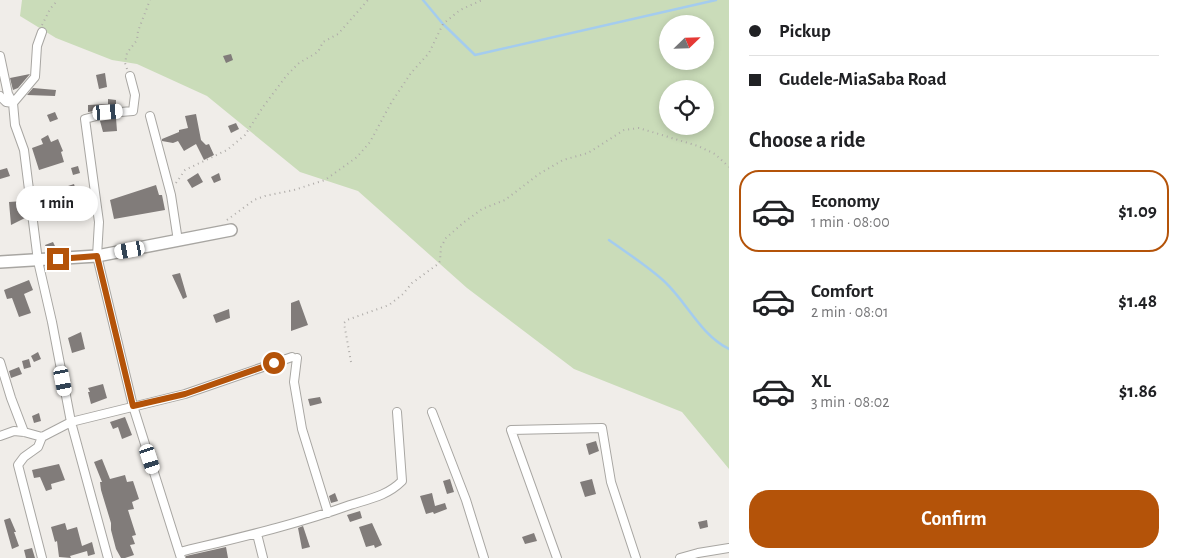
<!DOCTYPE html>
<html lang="en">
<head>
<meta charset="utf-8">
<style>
	:root { --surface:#fff; --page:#f2f2f2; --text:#202124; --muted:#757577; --line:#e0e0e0; --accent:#b45309 }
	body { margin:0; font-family:"Alegreya Sans",sans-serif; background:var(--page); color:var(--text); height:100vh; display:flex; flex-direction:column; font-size:19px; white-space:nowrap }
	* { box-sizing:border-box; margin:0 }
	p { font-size:16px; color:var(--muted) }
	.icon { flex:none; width:28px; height:28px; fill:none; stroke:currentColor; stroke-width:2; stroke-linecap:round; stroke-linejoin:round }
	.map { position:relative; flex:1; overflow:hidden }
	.panel { display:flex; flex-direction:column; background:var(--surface); width:450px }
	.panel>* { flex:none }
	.hud { display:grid; align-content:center; height:110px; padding:0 20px; background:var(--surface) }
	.needle { width:32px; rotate:67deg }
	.buttons { position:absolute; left:659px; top:15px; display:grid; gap:10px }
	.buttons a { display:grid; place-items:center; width:55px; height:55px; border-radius:50%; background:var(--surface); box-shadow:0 2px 8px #0003; font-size:25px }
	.end { position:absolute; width:22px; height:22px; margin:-11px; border:6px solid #b45309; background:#fff; box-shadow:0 0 0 2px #fff }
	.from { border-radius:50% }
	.bubble { position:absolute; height:35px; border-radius:18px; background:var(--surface); box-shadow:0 2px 8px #0003; font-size:16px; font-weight:700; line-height:35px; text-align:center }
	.car { position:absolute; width:15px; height:30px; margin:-15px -8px; border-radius:6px; box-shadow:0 0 4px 1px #0007; background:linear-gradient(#fff 24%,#345 0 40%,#fff 0 76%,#345 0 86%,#fff 0) }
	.hud b { display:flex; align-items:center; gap:18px; height:48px; font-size:19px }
	.hud b+b { border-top:1px solid var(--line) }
	.hud i { width:12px; height:12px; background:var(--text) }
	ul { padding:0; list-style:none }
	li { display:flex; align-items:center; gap:15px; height:82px; margin:0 10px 8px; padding:0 10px; border:2px solid transparent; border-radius:20px }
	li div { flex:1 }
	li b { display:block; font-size:19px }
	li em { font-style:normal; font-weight:700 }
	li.selected { border-color:var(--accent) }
	li>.icon { width:45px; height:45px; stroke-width:1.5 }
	h2 { padding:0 20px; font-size:22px; line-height:60px }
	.cta { display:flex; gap:10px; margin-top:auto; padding:10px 20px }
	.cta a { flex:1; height:58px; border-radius:20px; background:var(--accent); color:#fff; font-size:20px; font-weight:700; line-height:58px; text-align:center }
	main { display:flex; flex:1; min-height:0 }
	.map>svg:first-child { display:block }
	.green { fill:#cadcb9; fill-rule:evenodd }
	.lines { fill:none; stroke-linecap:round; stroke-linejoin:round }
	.stream { stroke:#a4ccee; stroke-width:2.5 }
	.building { fill:#817c7a }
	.street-casing { stroke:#a8a6a2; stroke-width:10 }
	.secondary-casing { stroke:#a8a6a2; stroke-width:14 }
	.path { stroke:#afaca9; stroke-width:2; stroke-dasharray:1 4; stroke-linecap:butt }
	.street { stroke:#fff; stroke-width:8 }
	.secondary { stroke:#fff; stroke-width:11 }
	.route { stroke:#b45309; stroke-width:6 }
</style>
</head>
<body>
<main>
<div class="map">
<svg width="729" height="558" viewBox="0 0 729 558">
	<rect width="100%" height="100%" fill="#f0ede9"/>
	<path class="green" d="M22 0H729V469L682 412 574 369 467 288 358 191 300 172 207 96 137 64 112 60 56 38 20 16ZM668 24H705V61H668ZM668 89H705V126H668Z"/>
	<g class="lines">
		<path class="stream" d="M423 0 443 24 475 55 716 0
			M609 240C627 253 649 267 665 282 688 304 700 334 729 349"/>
	</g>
	<path class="building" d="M231 54 233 60 226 63 223 56Z
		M105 73 107 87 99 89 96 75Z
		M30 74 18 88 13 90 10 78Z
		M33 88 56 90 55 96 27 95Z
		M108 99 116 100V107L88 112V105L108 104Z
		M55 112 58 119 50 122 47 115Z
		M196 114 201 140 206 145 209 144 214 155 204 160 196 144 184 151 178 141 173 143 162 141V139L179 132V130L188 128 185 116Z
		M116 118 117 131 103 132 100 121Z
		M236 123 239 129 231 133 228 126Z
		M48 135 51 142 58 139 63 151 61 152 64 162 39 170 32 148 43 144 41 139Z
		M78 166 80 173 73 175 71 168Z
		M7 168 10 176 0 179V170Z
		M198 173 203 182 192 188 187 180Z
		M219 173 221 180 214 183 211 177Z
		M74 184 77 194 61 198 59 189Z
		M156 185 159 195H162L165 210 114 219 110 200Z
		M23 201 27 217 11 225 9 202Z
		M64 209 67 216 60 218 57 211Z
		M53 242 56 248 48 252 45 245Z
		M180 273 187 297 183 299 172 275Z
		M29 280 33 290 24 294 31 313 19 317 12 298 7 299 4 290Z
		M299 300 308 325 291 331V303Z
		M229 309 230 318 216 323 213 315Z
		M81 332 85 349 72 353 68 338Z
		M38 352 41 359 34 362 31 356Z
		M29 359 31 367 24 369 22 361Z
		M19 367 22 374 11 378 9 371Z
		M103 384 107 398 91 404 88 392H90L88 388Z
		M320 397 322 403 310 406 308 399Z
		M39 413 41 421 34 423 32 416Z
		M125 417 132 435 122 439 118 427 113 429 110 422Z
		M596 441 599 451 589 455 586 444Z
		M102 459 110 479 125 475 127 482 133 481 139 499 132 502 134 509 128 510 136 535 132 536 135 544 130 545 134 555 125 558H121L116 549 111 530V523L101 490 100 482H102L94 462Z
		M59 464 65 480 51 484 52 489 46 491 40 477 34 478 32 470Z
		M450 479 454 492 447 494 443 481Z
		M592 479 596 494 585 497 580 482Z
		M335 493 338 501 331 503 329 496Z
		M432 493 435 506 445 503 447 509 434 514 433 512 426 514 420 496Z
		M360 511 362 518 350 522 347 515Z
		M10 518 16 532H14L19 546 12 549 4 520Z
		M707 520 708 527 700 529 698 522Z
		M65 523 67 530 77 527 82 546 92 542 95 554 88 556 87 551 70 556 71 558 59 557 57 541 55 542 51 527Z
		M372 523 382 545 375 548 374 545 366 547 359 527Z
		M303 526 310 547 302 549 298 528Z
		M534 533 537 541 525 544 522 537Z
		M226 547 228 558H186V556Z
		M32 548 35 558H26L24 550Z"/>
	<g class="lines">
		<g class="street-casing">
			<path id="street" d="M42 32 37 46 35 77 13 103 15 125 24 150 38 261 52 322 71 422 108 558
				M0 56 8 94 13 103 6 102 0 96
				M130 76 135 95 133 111 108 113 85 119 99 222 97 256 133 406 181 558
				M150 116 171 195 178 241
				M297 358 294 382 302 429 328 513
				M0 362 11 398 24 432
				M432 412 466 500 484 558
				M0 436 14 431 24 432 42 437 71 422 185 394 292 357
				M42 437 38 447 24 457 18 465 42 558
				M257 534 263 558
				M180 552C237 538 295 525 350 505 369 499 387 496 402 481L397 412
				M557 558 511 430 602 428 611 482 636 558
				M680 558 698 553 729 548"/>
		</g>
		<g class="secondary-casing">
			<path id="secondary" d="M0 262 97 256 231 230"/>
		</g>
		<path class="path" d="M42 25 50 9 58 0
			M127 69 125 63 127 53 137 40 138 31 150 0
			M176 183 185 170 227 150 245 135 263 107 287 75 299 63 318 52 323 42 338 34 368 0
			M227 220 254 200 265 196 294 190 325 180 357 157 370 142 391 103 411 73 429 53 443 24 460 10 482 0
			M351 362 344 323 347 320 389 305 403 294 412 283 438 264 440 261 441 247 446 238 463 223 482 209 505 200 539 174 563 160 588 153 624 130 639 128 698 146 715 154 729 167"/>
		<use href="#street" class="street"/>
		<use href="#secondary" class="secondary"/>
	</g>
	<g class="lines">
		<path class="route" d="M58 259 97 256 133 406 185 394 274 363"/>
	</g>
</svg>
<div class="buttons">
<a><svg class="needle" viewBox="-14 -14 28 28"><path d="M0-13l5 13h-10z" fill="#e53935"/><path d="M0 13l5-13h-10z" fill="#757577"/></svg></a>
<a><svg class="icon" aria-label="locate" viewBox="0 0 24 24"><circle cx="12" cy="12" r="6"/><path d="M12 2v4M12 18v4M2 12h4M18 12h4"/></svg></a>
</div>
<i class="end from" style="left:274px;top:363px"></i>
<i class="end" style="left:58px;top:259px"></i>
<div class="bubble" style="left:16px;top:186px;width:82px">1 min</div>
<i class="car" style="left:108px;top:112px;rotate:86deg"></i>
<i class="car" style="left:130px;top:250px;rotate:260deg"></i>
<i class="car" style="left:63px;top:381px;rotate:169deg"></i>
<i class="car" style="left:150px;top:459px;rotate:162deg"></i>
</div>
<section class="panel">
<div class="hud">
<b><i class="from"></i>Pickup</b>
<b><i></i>Gudele-MiaSaba Road</b>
</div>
<h2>Choose a ride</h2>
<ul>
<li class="selected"><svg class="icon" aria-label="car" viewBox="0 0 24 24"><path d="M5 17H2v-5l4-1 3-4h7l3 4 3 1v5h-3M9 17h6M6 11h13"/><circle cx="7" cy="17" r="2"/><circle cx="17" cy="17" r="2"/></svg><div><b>Economy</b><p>1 min · 08:00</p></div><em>$1.09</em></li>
<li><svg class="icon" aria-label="car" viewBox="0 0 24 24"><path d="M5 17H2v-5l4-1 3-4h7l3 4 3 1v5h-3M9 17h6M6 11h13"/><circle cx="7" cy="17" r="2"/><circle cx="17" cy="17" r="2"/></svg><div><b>Comfort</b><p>2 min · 08:01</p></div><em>$1.48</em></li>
<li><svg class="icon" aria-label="car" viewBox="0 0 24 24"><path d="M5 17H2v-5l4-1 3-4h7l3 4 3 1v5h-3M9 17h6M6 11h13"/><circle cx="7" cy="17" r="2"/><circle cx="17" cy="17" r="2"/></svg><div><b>XL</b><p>3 min · 08:02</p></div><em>$1.86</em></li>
</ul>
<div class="cta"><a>Confirm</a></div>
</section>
</main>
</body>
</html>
